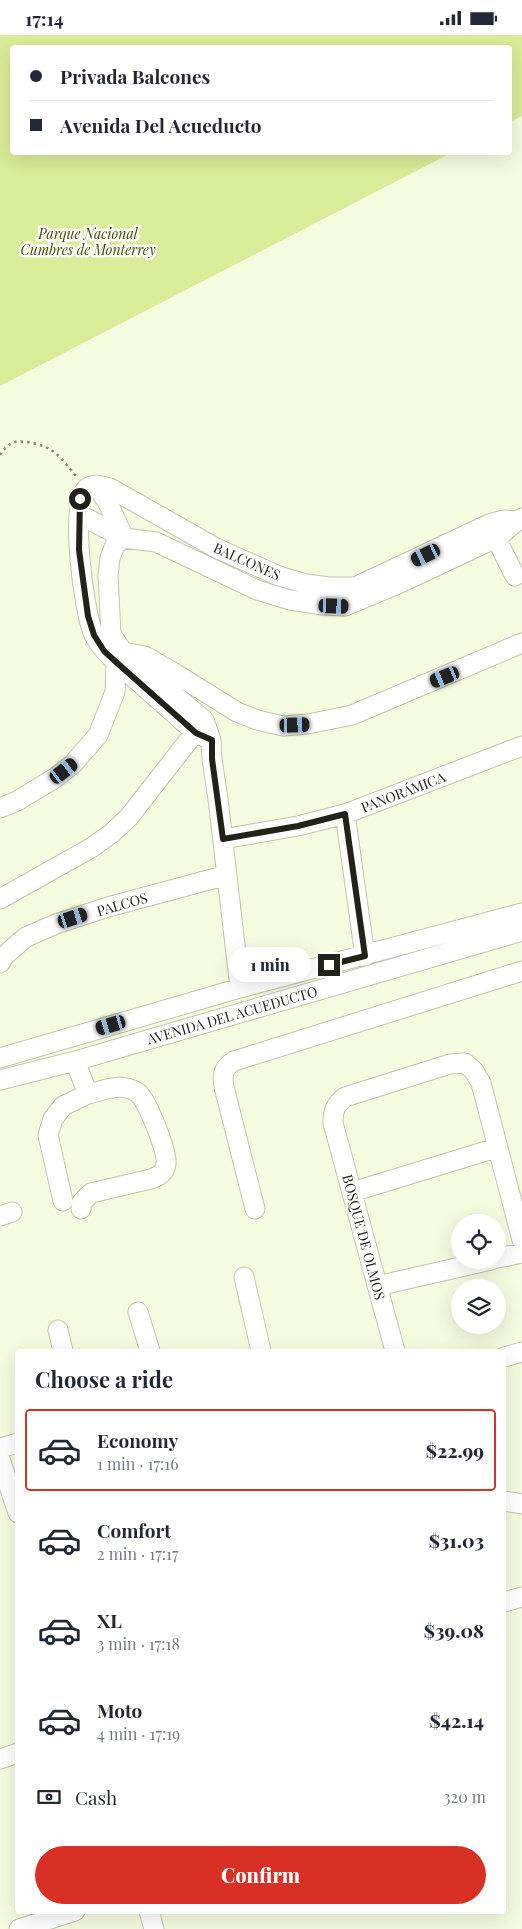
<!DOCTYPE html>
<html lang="en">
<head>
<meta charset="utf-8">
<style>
	:root { --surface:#fff; --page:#f2f2f3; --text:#1f2937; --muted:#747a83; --line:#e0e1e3; --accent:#d93025 }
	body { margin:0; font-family:"Playfair Display",serif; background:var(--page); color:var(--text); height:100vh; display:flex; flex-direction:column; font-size:19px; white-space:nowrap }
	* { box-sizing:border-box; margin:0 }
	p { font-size:16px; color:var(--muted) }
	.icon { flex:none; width:28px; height:28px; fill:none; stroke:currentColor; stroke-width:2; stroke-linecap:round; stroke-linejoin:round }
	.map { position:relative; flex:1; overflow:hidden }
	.details { position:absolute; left:15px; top:1314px; width:491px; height:565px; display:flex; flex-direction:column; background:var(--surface); border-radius:5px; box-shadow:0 5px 20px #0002 }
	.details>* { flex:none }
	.top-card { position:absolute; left:10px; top:10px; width:502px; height:110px; border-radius:5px; box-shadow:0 5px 20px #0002; display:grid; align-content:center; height:110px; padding:0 20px; background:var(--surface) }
	.tools { position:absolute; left:451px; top:1179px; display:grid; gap:10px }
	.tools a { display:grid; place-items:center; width:55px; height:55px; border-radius:50%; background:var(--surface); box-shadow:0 5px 20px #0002; font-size:25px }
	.end { position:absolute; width:22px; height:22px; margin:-11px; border:6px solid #212319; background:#fff; box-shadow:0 0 0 2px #fff }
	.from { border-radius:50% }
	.bubble { position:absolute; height:35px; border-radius:18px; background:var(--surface); box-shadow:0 5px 20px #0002; font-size:16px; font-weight:800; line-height:35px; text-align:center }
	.car { position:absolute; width:15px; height:30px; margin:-15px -8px; border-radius:6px; box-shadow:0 0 4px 1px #0007; background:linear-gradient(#222 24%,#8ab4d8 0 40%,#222 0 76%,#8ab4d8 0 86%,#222 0) }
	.top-card b { display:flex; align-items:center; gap:18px; height:48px; font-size:19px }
	.top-card b+b { border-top:1px solid var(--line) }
	.top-card i { width:12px; height:12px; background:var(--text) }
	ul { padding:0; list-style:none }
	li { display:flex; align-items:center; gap:15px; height:82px; margin:0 10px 8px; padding:0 10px; border:2px solid transparent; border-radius:5px }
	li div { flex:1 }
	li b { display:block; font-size:19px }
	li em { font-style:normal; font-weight:800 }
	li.active { border-color:var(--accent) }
	li>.icon { width:45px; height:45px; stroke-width:1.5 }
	h2 { padding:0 20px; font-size:22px; line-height:60px }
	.pay { display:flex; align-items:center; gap:12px; height:55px; padding:0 20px; font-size:19px }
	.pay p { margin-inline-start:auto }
	.primary-button { display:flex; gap:10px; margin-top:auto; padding:10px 20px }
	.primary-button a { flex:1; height:58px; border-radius:30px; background:var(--accent); color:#fff; font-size:20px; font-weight:800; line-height:58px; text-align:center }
	.status { display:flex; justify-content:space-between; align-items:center; height:35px; padding:0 25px; background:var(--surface); direction:ltr }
	.status svg { height:14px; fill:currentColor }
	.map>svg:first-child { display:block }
	.green { fill:#d9ec97 }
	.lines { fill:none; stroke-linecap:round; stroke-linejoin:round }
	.minor-casing { stroke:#bfc6aa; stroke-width:21 }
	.path { stroke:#868a77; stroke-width:2.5; stroke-dasharray:2.5 4; stroke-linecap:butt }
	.minor { stroke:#fff; stroke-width:19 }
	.route { stroke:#212319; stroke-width:6 }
	.labels { text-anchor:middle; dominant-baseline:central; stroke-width:5; stroke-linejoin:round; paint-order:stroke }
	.park-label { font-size:14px; font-style:italic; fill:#424e00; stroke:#fff }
	.street-label { font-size:14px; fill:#212319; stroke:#fff }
</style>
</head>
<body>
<div class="status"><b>17:14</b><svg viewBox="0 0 49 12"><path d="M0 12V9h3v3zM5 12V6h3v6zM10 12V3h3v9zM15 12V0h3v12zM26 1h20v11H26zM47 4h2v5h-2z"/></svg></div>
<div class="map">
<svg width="522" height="1894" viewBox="0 0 522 1894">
	<rect width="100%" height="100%" fill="#f4fcdf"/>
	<path class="green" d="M0 0H522V81L510 87V12H12V118H451L0 351Z"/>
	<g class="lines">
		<g class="minor-casing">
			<path id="minor" d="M95 450 107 466 124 503 115 510 110 523 108 541 111 599 123 617 204 685 211 705 212 724 218 764 240 953
				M79 479 124 503 156 507 257 555 290 565 323 570 345 571 396 550 496 503C506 497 512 488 522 483
				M496 503 515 541
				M211 705 196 698 116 627C108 619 99 611 94 600 84 579 69 468 87 453 94 448 102 451 110 453L216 513 279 541 306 549 329 552H355L489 489 504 485 516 486
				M0 773 17 766 55 743 73 729 98 700 115 657 116 627 123 617 145 621 176 639 237 677 257 685 283 691 308 689 352 680 522 608
				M345 779 365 921
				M223 804 298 791 345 779 522 711
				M0 864 91 813 112 798 129 782 203 687
				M0 928 4 921 26 902 56 889 108 872 227 840
				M0 1023 240 953 522 878
				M75 1026 88 1059C102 1056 116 1049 130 1054 133 1055 138 1057 140 1060 148 1069 168 1117 166 1129 165 1138 159 1141 151 1144L91 1158 82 1167 81 1174
				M0 1045 75 1026 522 896
				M352 1157 496 1113
				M63 1166 48 1100 53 1084 63 1071 88 1059
				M255 1174 224 1052C222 1039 223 1033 234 1026L522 936
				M0 1181 12 1177
				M498 1223 522 1218
				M244 1242 261 1316
				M377 1251 491 1225
				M138 1277 150 1316
				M58 1295 63 1316
				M395 1316 333 1088C333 1076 335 1070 345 1062L450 1029 465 1028 474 1036 481 1048 522 1205
				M504 1322 522 1317
				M0 1413 18 1408
				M0 1424 18 1478
				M504 1466 522 1469
				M504 1567 522 1562
				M0 1724 18 1718
				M149 1876 154 1894
				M19 1894 75 1876"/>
		</g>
		<path class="path" d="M0 420C4 414 8 409 15 407 26 405 45 410 54 417 62 423 69 433 76 441"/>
		<use href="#minor" class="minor"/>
	</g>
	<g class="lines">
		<path class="route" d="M80 464 79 515 88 581 94 600 104 616 116 627 196 698 212 705V724L223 804 298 791 345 779 365 921 329 930"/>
	</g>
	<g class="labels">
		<g class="park-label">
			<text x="88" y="198">Parque Nacional<tspan x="88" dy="16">Cumbres de Monterrey</tspan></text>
		</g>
		<g class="street-label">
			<text transform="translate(247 526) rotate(24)">BALCONES</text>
			<text transform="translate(403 757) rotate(-21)">PANORÁMICA</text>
			<text transform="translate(122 869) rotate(-16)">PALCOS</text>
			<text transform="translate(232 980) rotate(-16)">AVENIDA DEL ACUEDUCTO</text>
			<text transform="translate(364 1202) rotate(75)">BOSQUE DE OLMOS</text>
		</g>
	</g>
</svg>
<div class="tools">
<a><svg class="icon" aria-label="locate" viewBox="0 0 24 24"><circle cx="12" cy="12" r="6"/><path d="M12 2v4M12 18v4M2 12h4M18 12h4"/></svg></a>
<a><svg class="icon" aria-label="layers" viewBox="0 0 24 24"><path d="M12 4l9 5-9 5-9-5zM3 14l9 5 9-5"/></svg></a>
</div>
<i class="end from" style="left:80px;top:464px"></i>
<i class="end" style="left:329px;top:930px"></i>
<div class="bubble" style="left:229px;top:912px;width:82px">1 min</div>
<i class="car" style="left:426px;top:520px;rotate:244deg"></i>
<i class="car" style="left:334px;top:571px;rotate:92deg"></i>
<i class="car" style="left:445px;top:642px;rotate:248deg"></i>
<i class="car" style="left:295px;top:690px;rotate:88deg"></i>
<i class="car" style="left:64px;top:736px;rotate:52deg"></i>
<i class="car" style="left:73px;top:883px;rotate:72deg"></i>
<i class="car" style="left:111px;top:990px;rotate:254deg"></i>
<div class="top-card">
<b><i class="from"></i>Privada Balcones</b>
<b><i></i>Avenida Del Acueducto</b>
</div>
<section class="details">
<h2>Choose a ride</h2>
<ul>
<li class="active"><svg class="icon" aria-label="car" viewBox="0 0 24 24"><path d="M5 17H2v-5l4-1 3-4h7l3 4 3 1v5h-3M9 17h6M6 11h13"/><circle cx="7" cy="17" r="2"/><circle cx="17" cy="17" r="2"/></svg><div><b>Economy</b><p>1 min · 17:16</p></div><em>$22.99</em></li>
<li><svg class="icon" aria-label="car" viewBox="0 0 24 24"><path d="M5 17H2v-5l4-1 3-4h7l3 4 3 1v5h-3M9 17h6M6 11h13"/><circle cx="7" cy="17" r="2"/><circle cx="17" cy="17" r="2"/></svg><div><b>Comfort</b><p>2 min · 17:17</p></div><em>$31.03</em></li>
<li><svg class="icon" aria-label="car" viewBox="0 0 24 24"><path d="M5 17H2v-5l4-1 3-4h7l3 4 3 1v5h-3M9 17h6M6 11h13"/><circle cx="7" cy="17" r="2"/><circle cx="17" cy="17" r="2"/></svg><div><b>XL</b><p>3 min · 17:18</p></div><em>$39.08</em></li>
<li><svg class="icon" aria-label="car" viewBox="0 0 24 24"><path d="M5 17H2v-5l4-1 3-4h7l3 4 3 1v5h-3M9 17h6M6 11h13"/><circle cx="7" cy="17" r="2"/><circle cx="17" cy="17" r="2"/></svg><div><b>Moto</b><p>4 min · 17:19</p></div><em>$42.14</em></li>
</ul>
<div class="pay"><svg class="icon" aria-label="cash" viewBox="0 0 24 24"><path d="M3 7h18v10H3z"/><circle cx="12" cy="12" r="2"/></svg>Cash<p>320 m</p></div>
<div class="primary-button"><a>Confirm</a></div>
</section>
</div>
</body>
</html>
